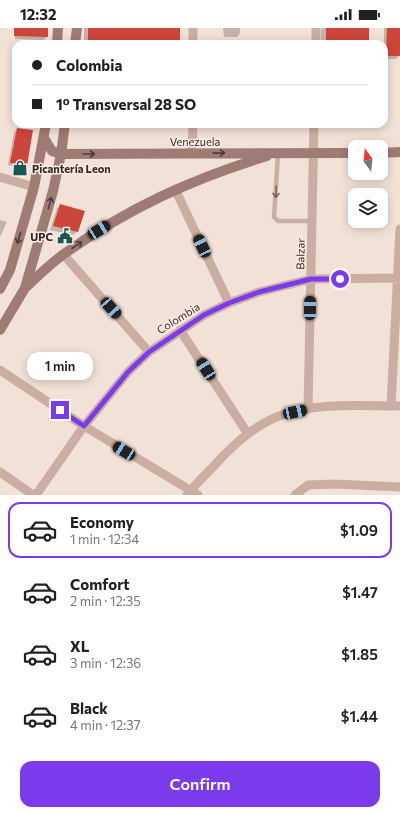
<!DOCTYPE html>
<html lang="en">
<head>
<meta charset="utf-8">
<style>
	:root { --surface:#fff; --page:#f6f6f6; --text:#202124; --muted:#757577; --line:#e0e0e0; --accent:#7c3aed }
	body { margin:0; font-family:Commissioner,sans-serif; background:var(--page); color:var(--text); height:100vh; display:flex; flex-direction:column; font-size:15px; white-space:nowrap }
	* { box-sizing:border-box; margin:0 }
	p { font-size:13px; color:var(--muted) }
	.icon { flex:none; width:22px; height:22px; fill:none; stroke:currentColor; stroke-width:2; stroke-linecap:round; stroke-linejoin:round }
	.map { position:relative; height:467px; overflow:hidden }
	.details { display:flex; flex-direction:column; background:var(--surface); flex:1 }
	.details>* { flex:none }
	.guide { position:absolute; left:12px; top:12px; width:376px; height:88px; border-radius:12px; box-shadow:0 2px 10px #0003; display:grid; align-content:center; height:88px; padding:0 20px; background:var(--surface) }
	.needle { width:26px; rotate:345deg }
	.controls { position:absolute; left:348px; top:112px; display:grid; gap:8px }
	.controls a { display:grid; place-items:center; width:40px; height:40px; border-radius:8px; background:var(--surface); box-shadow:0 2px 10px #0003; font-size:20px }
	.end { position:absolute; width:18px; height:18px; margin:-9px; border:5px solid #7c3aed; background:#fff; box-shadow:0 0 0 2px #fff }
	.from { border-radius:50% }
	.bubble { position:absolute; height:28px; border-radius:12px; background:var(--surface); box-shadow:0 2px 10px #0003; font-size:13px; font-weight:600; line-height:28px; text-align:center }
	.car { position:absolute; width:12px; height:24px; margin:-12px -6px; border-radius:5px; box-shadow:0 0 3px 1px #0007; background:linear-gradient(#222 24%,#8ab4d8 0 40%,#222 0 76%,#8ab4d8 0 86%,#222 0) }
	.guide b { display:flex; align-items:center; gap:14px; height:38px; font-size:15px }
	.guide b+b { border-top:1px solid var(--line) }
	.guide i { width:10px; height:10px; background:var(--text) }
	ul { padding:7px 0 0; list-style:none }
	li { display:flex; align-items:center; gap:12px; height:56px; margin:0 8px 6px; padding:0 12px; border:2px solid transparent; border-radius:12px }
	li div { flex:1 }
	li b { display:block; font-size:15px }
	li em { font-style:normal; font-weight:600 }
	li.on { border-color:var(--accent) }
	li>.icon { width:36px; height:36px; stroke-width:1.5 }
	.primary-button { display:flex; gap:8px; margin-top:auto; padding:8px 20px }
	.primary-button a { flex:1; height:46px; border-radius:12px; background:var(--accent); color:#fff; font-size:16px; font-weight:600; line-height:46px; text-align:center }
	.status { display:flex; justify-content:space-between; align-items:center; height:28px; padding:0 20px; background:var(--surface); direction:ltr }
	.status svg { height:11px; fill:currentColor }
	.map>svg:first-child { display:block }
	.shadow { fill:#0003 }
	.building { fill:#cd463a }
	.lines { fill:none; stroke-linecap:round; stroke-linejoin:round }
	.lane { stroke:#caaea2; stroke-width:4.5 }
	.street { stroke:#caaea2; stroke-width:9 }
	.secondary { stroke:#9e7c74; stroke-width:10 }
	.oneway { stroke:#4f3c39 }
	.oneway2 { stroke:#78645d }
	.route { stroke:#7c3aed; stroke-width:5 }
	.labels { text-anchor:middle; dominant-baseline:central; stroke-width:3; stroke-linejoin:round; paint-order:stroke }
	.street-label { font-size:11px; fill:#352725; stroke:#faece3 }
	.poi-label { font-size:11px; font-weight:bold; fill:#352725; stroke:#faece3; text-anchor:start }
</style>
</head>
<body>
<div class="status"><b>12:32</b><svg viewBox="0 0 49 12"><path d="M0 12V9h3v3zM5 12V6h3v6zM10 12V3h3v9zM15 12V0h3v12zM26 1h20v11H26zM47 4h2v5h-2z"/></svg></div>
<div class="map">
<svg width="400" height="467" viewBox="0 0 400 467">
	<rect width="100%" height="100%" fill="#f2e1d7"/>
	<path class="shadow" d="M15 0H47V9L43 12 15 11Z
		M84 0H179V16H84Z
		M223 0H240V5L237 9H224Z
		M323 0H368V12L364 16H321V2Z
		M384 0H400L399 28 396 31H384Z
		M17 101 25 143 22 146 12 144 13 138 8 137 14 104Z
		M61 177 77 204 73 207 50 202 57 180Z
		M0 192 7 194 0 209Z"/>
	<path class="building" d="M14 0H48V9L14 8Z
		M88 0H180V16H159V13L117 14V16H88Z
		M326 0H369V12H326Z
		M387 0H400V28H386Z
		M17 100 33 102 26 144 14 141 15 136 10 135Z
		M60 176 85 183 78 204 53 198Z"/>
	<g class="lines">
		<path class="lane" d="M278 125 274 189 278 193H312"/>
		<path class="street" d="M193 16V0
			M316 16V0
			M192 126 193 96
			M0 149 34 159
			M175 161 229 275
			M63 226 149 324
			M180 302 248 406
			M0 342 84 398 198 467
			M391 378 400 201
			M308 381 314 96
			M0 444 33 467
			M36 467 84 398 128 344 149 324 204 287 229 275 259 264 311 251 400 250
			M187 467C194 458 202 450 210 442 230 420 253 397 282 387 316 374 364 378 400 378
			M295 467 308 457 334 456 400 459"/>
		<path class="secondary" d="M57 16 58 0
			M75 16 77 0
			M44 110 52 123 61 126 355 125
			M381 125 400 124
			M25 260C38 248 50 236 64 226 128 180 192 151 267 128
			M0 261 10 242 34 159 46 96
			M0 302 25 260 53 163 61 126 65 96"/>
	</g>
	<defs><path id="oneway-shaft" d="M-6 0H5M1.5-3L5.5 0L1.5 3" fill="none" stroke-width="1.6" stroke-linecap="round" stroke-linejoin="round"/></defs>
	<g class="oneway">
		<use href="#oneway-shaft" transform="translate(219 125) rotate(-1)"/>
		<use href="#oneway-shaft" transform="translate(89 126)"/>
		<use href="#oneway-shaft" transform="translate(50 175) rotate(-74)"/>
		<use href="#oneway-shaft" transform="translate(19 210) rotate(106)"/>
		<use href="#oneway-shaft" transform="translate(77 217) rotate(-34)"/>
	</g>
	<use class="oneway2" href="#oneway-shaft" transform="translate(276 164) rotate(93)"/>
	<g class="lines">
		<path class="route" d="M60 382 84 398 128 344 149 324 204 287 229 275 259 264 311 251H340"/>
	</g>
	<defs>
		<g id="shop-bare" transform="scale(1.2)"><path d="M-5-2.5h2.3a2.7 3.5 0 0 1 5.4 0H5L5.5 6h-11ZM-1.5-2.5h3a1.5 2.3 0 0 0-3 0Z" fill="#195852" stroke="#faece3" stroke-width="2.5" paint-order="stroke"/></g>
		<g id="civic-bare" transform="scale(1.2)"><path d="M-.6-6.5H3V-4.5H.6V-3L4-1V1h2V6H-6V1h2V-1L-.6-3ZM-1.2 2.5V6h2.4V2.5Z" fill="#195852" stroke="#faece3" stroke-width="2.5" paint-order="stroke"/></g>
	</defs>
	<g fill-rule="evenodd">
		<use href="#shop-bare" x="20" y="140"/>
		<use href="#civic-bare" x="65" y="208"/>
	</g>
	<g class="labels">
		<g class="street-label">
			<text x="195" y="113">Venezuela</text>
			<text transform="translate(300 226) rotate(-89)">Balzar</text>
			<text transform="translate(178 290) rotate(-32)">Colombia</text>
		</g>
		<g class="poi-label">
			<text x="32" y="140">Picantería Leon</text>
			<text x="53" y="208" text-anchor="end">UPC</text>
		</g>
	</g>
</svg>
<div class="controls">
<a><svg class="needle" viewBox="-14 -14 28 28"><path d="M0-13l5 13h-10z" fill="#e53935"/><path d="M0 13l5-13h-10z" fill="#757577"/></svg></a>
<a><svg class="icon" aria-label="layers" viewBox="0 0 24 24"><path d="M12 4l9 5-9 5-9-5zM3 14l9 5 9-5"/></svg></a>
</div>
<i class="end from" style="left:340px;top:251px"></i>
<i class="end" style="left:60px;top:382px"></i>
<div class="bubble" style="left:27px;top:324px;width:66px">1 min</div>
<i class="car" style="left:99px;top:202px;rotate:59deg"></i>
<i class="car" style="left:202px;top:218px;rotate:335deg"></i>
<i class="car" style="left:111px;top:280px;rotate:138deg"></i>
<i class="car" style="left:310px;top:280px;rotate:1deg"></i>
<i class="car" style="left:206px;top:341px;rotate:327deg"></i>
<i class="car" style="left:295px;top:384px;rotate:78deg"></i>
<i class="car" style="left:124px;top:423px;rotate:301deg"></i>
<div class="guide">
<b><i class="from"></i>Colombia</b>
<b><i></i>1º Transversal 28 SO</b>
</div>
</div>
<section class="details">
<ul>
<li class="on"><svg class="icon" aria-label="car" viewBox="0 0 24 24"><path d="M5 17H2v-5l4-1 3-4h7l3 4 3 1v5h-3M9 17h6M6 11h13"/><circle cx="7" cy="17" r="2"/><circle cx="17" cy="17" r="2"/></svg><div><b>Economy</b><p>1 min · 12:34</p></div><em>$1.09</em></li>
<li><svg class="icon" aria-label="car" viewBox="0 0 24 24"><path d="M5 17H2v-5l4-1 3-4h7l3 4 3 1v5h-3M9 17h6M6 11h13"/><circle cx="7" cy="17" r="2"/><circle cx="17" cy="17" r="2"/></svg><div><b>Comfort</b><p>2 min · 12:35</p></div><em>$1.47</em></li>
<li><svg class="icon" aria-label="car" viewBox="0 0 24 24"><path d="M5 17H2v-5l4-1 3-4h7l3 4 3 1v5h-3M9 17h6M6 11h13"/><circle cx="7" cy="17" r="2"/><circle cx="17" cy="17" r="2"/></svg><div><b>XL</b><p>3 min · 12:36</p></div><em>$1.85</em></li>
<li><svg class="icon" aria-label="car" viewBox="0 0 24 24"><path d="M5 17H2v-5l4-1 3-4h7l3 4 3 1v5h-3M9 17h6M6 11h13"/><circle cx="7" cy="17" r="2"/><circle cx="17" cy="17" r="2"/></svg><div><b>Black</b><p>4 min · 12:37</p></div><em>$1.44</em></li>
</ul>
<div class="primary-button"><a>Confirm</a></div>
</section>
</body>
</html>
